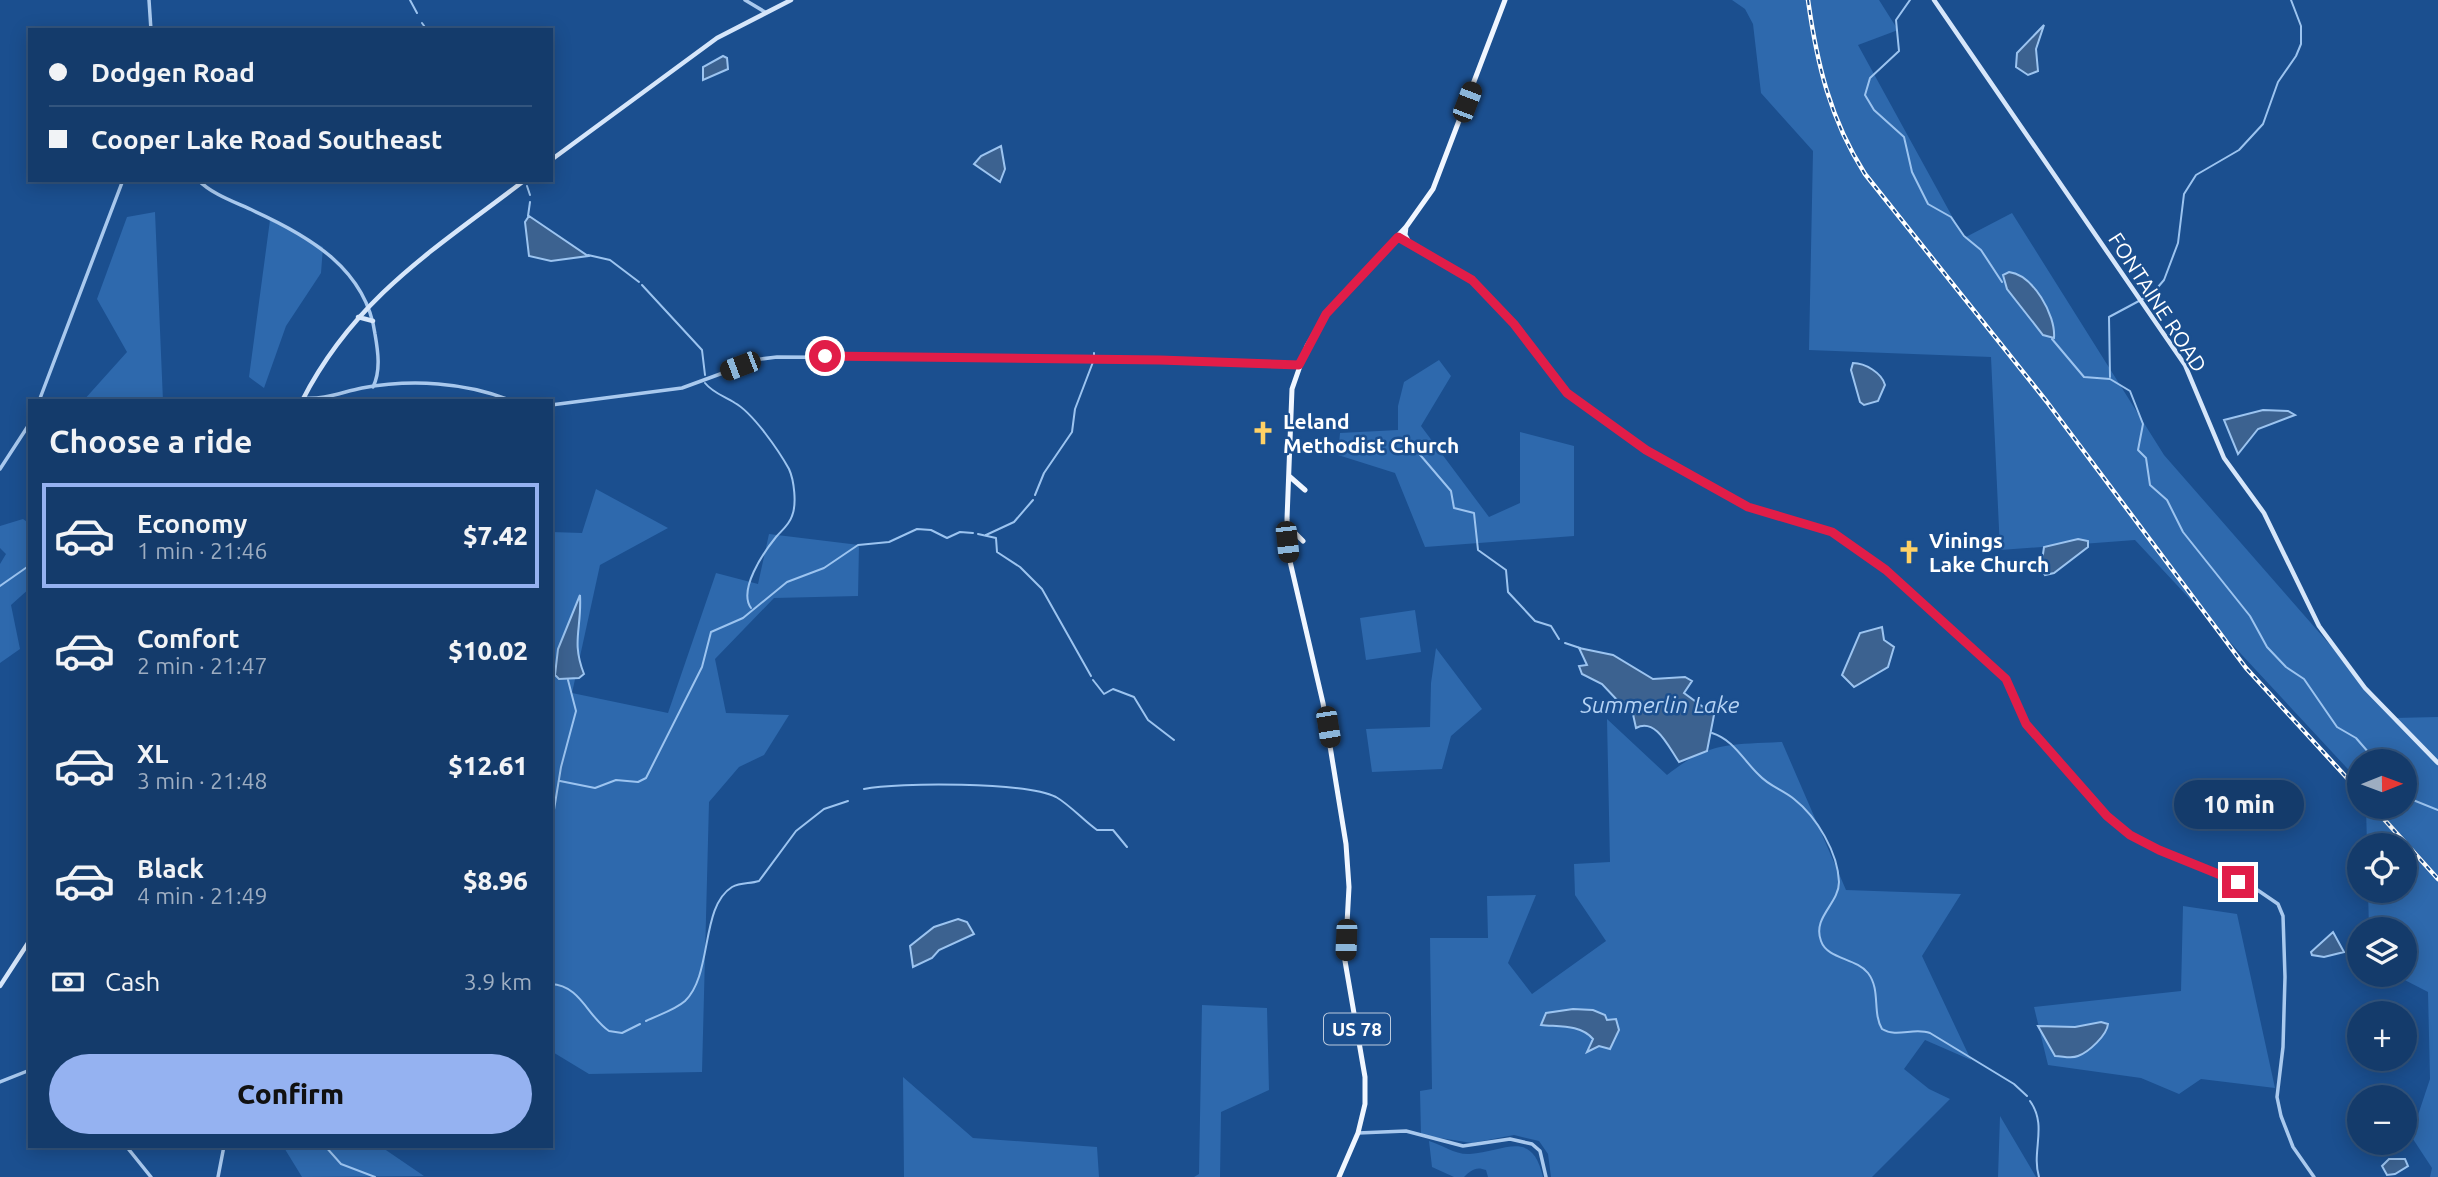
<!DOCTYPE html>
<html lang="en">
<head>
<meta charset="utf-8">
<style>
	:root { --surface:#143b6b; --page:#1d4271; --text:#f1f3f6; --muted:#9dadc1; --line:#33557e; --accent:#95b2f1 }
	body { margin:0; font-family:Ubuntu,sans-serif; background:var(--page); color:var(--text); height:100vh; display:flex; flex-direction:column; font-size:26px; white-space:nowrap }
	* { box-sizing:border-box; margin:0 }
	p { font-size:23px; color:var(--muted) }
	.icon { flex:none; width:38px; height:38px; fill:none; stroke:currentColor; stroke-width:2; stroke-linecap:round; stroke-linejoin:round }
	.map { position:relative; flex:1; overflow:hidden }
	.details { position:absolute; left:28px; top:399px; width:525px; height:749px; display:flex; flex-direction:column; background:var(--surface); border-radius:0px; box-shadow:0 4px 18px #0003,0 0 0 2px var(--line) }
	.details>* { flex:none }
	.guide { position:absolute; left:28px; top:28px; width:525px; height:154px; border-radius:0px; box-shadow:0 4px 18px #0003,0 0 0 2px var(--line); display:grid; align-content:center; height:154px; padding:0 21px; background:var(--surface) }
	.needle { width:46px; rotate:89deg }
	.buttons { position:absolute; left:2347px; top:749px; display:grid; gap:14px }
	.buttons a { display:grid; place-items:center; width:70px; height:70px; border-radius:50%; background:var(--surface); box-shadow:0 4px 18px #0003,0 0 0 2px var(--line); font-size:35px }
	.end { position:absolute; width:32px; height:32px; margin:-16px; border:9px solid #e11d48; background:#fff; box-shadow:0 0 0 4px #fff }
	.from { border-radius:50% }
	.bubble { position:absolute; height:49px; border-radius:24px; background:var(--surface); box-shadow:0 4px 18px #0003,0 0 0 2px var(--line); font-size:23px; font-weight:800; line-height:49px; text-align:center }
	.car { position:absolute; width:21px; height:42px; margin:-21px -10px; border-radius:9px; box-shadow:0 0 5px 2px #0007; background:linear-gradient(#222 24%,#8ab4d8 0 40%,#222 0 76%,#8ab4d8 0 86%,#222 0) }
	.guide b { display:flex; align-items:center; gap:24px; height:66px; font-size:26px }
	.guide b+b { border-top:2px solid var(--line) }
	.guide i { width:18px; height:18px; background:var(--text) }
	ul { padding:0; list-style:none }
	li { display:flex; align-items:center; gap:21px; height:105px; margin:0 14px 10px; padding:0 7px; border:4px solid transparent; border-radius:0px }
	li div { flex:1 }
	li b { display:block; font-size:26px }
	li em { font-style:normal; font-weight:800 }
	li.on { border-color:var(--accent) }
	li>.icon { width:63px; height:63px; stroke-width:1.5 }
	h2 { padding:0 21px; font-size:32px; line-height:84px }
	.pay { display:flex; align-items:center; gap:18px; height:77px; padding:0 21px; font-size:26px }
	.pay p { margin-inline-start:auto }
	.action { display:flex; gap:14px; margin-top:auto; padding:14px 21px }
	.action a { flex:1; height:80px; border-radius:42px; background:var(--accent); color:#111; font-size:28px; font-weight:800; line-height:80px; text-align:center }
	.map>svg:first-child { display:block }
	.green { fill:#2e69ad }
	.water { fill:#3c6290; stroke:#9cc4f0; stroke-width:2 }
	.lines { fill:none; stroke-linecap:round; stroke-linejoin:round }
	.stream { stroke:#9cc4f0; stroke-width:2 }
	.tertiary { stroke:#a9c9ee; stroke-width:3.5 }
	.secondary { stroke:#d6e6fa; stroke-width:4.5 }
	.primary { stroke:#f0f6ff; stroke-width:5 }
	.rail-casing { stroke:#fff; stroke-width:4.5 }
	.rail { stroke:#1b4f8f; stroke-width:2; stroke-dasharray:5; stroke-linecap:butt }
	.route { stroke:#e11d48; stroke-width:9 }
	.labels { text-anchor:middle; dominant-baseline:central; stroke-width:5; stroke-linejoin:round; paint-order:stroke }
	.shield { fill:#1b4f8f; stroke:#bbcadd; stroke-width:2 }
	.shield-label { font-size:19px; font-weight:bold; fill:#fff }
	.street-label { font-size:21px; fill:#fff; stroke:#1b4f8f }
	.poi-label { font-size:21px; font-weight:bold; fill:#fff; stroke:#1b4f8f; text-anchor:start }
	.water-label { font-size:23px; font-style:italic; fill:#b5d3f5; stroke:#1b4f8f }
</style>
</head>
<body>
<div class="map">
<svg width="2438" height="1177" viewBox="0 0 2438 1177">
	<rect width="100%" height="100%" fill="#1b4f8f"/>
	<path class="green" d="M1732 0H1879L1898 30 1858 45 1964 238 2012 213 2164 455 2394 718 2438 717V1177H2430L2432 1168 2411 1136 2430 1079 2428 992 2395 975H2404V929H2369L2368 891H2404V845H2367L2366 807H2404V761H2359V781L2135 540 2000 550 1991 357 1809 350 1813 151 1761 93 1753 24 1745 9Z
		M155 212 163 401H83L127 352 97 299 127 217Z
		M270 220 323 247 321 273 286 326 264 388 249 377Z
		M1439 360 1451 376 1421 426 1489 517 1520 503V432L1574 446V536L1425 547 1395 473 1338 455 1340 433 1398 430V406L1404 382Z
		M596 489 668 528 600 565 572 693 668 713 716 573 758 584 769 534 859 545 858 596 774 598 715 659 726 713 789 715 764 755 739 767 709 802 702 1072 589 1074 551 1051V532L582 533Z
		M23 519 30 524V588L11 605 20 649 0 663V564L6 554 0 548V526Z
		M1415 610 1421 652 1366 660 1360 618Z
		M1436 648 1482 709 1451 736 1442 769 1372 772 1366 729 1430 727 1431 683Z
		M1607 719 1667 775C1710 741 1730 745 1782 742L1846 890 1961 894 1922 956 1971 1060 1925 1040 1904 1069 1929 1089 1950 1099 1872 1177H1551L1548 1154 1539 1141 1514 1135 1472 1143 1421 1135 1420 1091 1432 1089 1430 938H1488L1487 896 1536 895 1508 963 1532 994 1606 941 1575 895 1574 864 1610 862Z
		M2183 906 2237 914 2275 1088 2201 1079 2179 1094 2141 1078 2048 1065 2034 1007 2181 991Z
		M1202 1005 1267 1008 1269 1090 1221 1112 1220 1177H1194L1199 1174Z
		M903 1077 973 1138 1097 1147 1099 1177H904Z
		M2000 1116 2036 1177H1998Z
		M1429 1141C1443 1145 1455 1155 1470 1154 1504 1152 1532 1128 1543 1177H1488L1486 1170C1476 1166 1471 1170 1464 1177H1454L1432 1167Z
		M283 1146H380L424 1176 302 1177Z"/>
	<path class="water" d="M2044 25 2036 49 2038 71 2028 75 2016 67 2017 53Z
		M723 56 727 58 728 69 703 80V67Z
		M1001 146 1005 169 1000 182 974 164 981 156Z
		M529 216 588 256 551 261 529 256 525 222Z
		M2009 272C2033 275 2056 315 2054 338L2043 335 2007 289 2003 275Z
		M1853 363C1865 363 1882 373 1885 385L1878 401 1864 405 1860 402 1851 370Z
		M2263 410 2288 411 2295 415 2258 429 2238 454 2224 420Z
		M2078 539 2088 541V547L2054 573 2045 575 2041 568 2044 547Z
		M580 595C582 629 571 641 584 674L579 678 559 679 555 675 558 649Z
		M1882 627 1884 640 1894 647 1888 667 1854 687 1842 675 1860 633Z
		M1579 648 1613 655 1653 679 1685 677 1692 681 1684 693 1714 715 1707 751 1679 762C1669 748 1656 717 1636 728L1631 705 1619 702 1602 684 1582 674 1579 666 1587 665Z
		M958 919 967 922 974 934 939 950 932 958 913 967 910 946 934 927Z
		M2333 932 2344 952 2324 957 2312 955 2311 952Z
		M1573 1009 1593 1010 1605 1015 1607 1020 1616 1019 1619 1030 1610 1049 1599 1046 1587 1052 1593 1039C1580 1024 1558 1027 1541 1025L1546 1013Z
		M2101 1022 2108 1024C2107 1035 2089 1052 2078 1056 2071 1059 2063 1056 2055 1056L2038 1026 2075 1027Z
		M2389 1159H2405L2408 1166 2395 1174 2387 1175 2382 1166Z"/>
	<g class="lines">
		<path class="stream" d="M410 0 417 13
			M1910 0 1896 20 1899 51 1870 78 1865 95 1874 110 1904 137 1912 172 1928 204 1951 217 1964 236 1981 250 2002 282
			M422 23 427 30
			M527 186 530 195
			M528 216 530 202
			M588 255 610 260 639 282
			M642 285 702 350 705 375
			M2052 339 2084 377 2110 379 2130 391 2143 424 2138 450 2146 458 2150 485 2167 500 2183 532 2250 616 2267 647 2286 667 2304 679 2337 727 2356 738 2376 761
			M1094 356V353
			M2110 377 2109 317 2152 294 2164 280 2178 243 2184 194 2196 175 2239 150 2263 124 2278 82 2296 56 2301 44V26L2291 0
			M705 383C713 393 724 396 735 403 753 413 779 451 789 469 794 480 797 504 792 516 789 525 782 530 776 537 763 553 738 590 751 608
			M156 401V400
			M1416 450 1451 491 1454 508 1474 513 1478 550 1506 570 1508 592 1535 621 1551 626 1559 639
			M1035 495 1044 473 1072 432 1075 409 1093 362
			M978 534 996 538 997 552 1020 567 1042 589 1091 676
			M986 535 1014 522 1033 500
			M0 586 30 565
			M1565 643 1580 648
			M1093 680 1104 694 1113 689 1134 697 1148 720 1174 740
			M1712 733C1734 740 1743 760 1759 775 1769 786 1783 790 1794 799 1817 817 1838 853 1839 882 1839 904 1812 917 1821 941 1827 959 1856 958 1868 973 1881 990 1872 1012 1882 1029 1897 1038 1914 1027 1930 1033L2014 1084 2027 1096
			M560 781 595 788 616 780 638 782 646 778 702 667 711 632 743 618 787 582 824 568 858 545 889 542 917 529 931 530 947 538 960 532 973 533
			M864 789C898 782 1026 782 1056 797 1070 805 1084 821 1097 830H1113L1127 847
			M2404 791 2413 800 2438 810
			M551 828 561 767 576 711 568 680
			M551 984C580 985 588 1017 609 1031L622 1033 640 1024
			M646 1021C658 1015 675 1010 685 1001 713 974 700 907 732 887 741 882 750 884 759 881L796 831 824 809 848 801
			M2030 1101C2048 1126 2031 1151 2039 1177
			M325 1146 341 1164 375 1177"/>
		<path class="tertiary" d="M149 0 151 30
			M745 0 765 12
			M198 180C213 195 235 202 254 211 309 236 366 269 375 334 378 351 381 371 373 387
			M1398 237 1472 280 1514 324 1567 393 1646 450 1748 507 1832 532 1898 580 2006 679 2026 724 2092 802 2121 828 2159 850 2256 889 2278 904 2283 916 2285 977 2283 1047 2277 1097 2281 1116 2293 1147 2314 1177
			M303 398C324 400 342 392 362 388 411 379 466 382 512 401
			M39 401 123 180
			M551 405 682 388 761 359 777 357 1083 359 1299 365
			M0 469 30 423
			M0 1082 30 1070
			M1358 1133 1406 1131 1463 1146 1510 1139 1532 1144 1540 1151 1546 1177
			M126 1146 151 1177
			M218 1177 224 1146"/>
		<path class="secondary" d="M1934 0 2185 365 2224 458 2264 513 2319 626 2365 688 2438 763
			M551 160 717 38 791 0
			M358 317 373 321
			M302 401C355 297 435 249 525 180
			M0 986 30 940"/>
		<path class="primary" d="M1406 227 1405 235 1410 244
			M1289 476 1305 490
			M1288 526 1303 541
			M1339 1177 1358 1133 1365 1104V1077L1345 961 1349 887 1346 844 1323 703 1289 557 1287 519 1292 389 1307 346 1326 314 1406 227 1433 189 1505 0"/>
		<g class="rail-casing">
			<path id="rail" d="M1808 0C1817 64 1830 119 1865 174L2047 402 2246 668 2359 791
				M2373 807 2438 879"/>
		</g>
		<use href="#rail" class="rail"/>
	</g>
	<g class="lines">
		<path class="route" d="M825 356 1160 360 1299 365 1326 314 1398 237 1472 280 1514 324 1567 393 1646 450 1748 507 1832 532 1886 570 2006 679 2026 724 2107 816 2130 835 2159 850 2238 882"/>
	</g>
	<defs>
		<g id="church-bare" transform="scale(1.89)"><path d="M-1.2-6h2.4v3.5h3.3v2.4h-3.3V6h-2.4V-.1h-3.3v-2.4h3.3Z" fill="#ffd166" stroke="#1b4f8f" stroke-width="2.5" paint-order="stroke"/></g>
	</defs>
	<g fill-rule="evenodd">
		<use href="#church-bare" x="1263" y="433"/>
		<use href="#church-bare" x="1909" y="552"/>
	</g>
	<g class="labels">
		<rect class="shield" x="1324" y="1013.5" width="66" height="31" rx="5"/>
		<g class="shield-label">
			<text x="1357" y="1029">US 78</text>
		</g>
		<g class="street-label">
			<text transform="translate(2158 302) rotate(57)">FONTAINE ROAD</text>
		</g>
		<g class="poi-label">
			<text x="1283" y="421">Leland<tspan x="1283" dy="24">Methodist Church</tspan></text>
			<text x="1929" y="540">Vinings<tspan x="1929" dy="24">Lake Church</tspan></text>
		</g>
		<g class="water-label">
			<text x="1660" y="704">Summerlin Lake</text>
		</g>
	</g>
</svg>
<div class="buttons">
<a><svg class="needle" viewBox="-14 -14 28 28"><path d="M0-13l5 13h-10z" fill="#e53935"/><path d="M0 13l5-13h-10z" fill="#9dadc1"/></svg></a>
<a><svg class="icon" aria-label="locate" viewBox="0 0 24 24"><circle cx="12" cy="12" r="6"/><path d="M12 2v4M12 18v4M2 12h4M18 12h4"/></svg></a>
<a><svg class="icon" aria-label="layers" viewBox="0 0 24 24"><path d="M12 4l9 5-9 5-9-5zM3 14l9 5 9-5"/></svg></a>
<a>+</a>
<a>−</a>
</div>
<i class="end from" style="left:825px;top:356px"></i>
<i class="end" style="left:2238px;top:882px"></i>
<div class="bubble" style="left:2174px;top:780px;width:130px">10 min</div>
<i class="car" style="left:1467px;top:102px;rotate:21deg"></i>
<i class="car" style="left:740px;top:366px;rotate:249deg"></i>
<i class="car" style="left:1287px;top:542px;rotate:174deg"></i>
<i class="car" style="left:1328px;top:727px;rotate:171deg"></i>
<i class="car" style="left:1346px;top:940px;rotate:182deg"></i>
<div class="guide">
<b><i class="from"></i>Dodgen Road</b>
<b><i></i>Cooper Lake Road Southeast</b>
</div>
<section class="details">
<h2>Choose a ride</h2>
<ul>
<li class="on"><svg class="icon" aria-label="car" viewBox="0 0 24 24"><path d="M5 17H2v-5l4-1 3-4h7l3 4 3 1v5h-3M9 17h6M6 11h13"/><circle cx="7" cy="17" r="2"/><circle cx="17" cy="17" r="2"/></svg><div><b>Economy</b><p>1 min · 21:46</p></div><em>$7.42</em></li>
<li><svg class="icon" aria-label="car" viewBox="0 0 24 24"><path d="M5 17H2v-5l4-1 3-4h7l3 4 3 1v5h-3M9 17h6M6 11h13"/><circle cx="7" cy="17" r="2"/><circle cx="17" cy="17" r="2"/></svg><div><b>Comfort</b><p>2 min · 21:47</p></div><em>$10.02</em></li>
<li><svg class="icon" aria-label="car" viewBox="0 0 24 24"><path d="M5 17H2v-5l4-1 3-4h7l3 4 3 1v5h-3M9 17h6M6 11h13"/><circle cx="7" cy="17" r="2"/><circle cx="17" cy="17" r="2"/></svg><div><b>XL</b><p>3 min · 21:48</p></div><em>$12.61</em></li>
<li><svg class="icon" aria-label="car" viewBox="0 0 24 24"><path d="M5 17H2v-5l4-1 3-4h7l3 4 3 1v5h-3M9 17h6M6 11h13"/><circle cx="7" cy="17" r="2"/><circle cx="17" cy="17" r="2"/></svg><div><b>Black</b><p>4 min · 21:49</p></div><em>$8.96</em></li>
</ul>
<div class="pay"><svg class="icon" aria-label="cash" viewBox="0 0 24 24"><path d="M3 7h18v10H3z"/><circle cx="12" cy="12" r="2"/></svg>Cash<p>3.9 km</p></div>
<div class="action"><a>Confirm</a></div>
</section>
</div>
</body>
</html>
